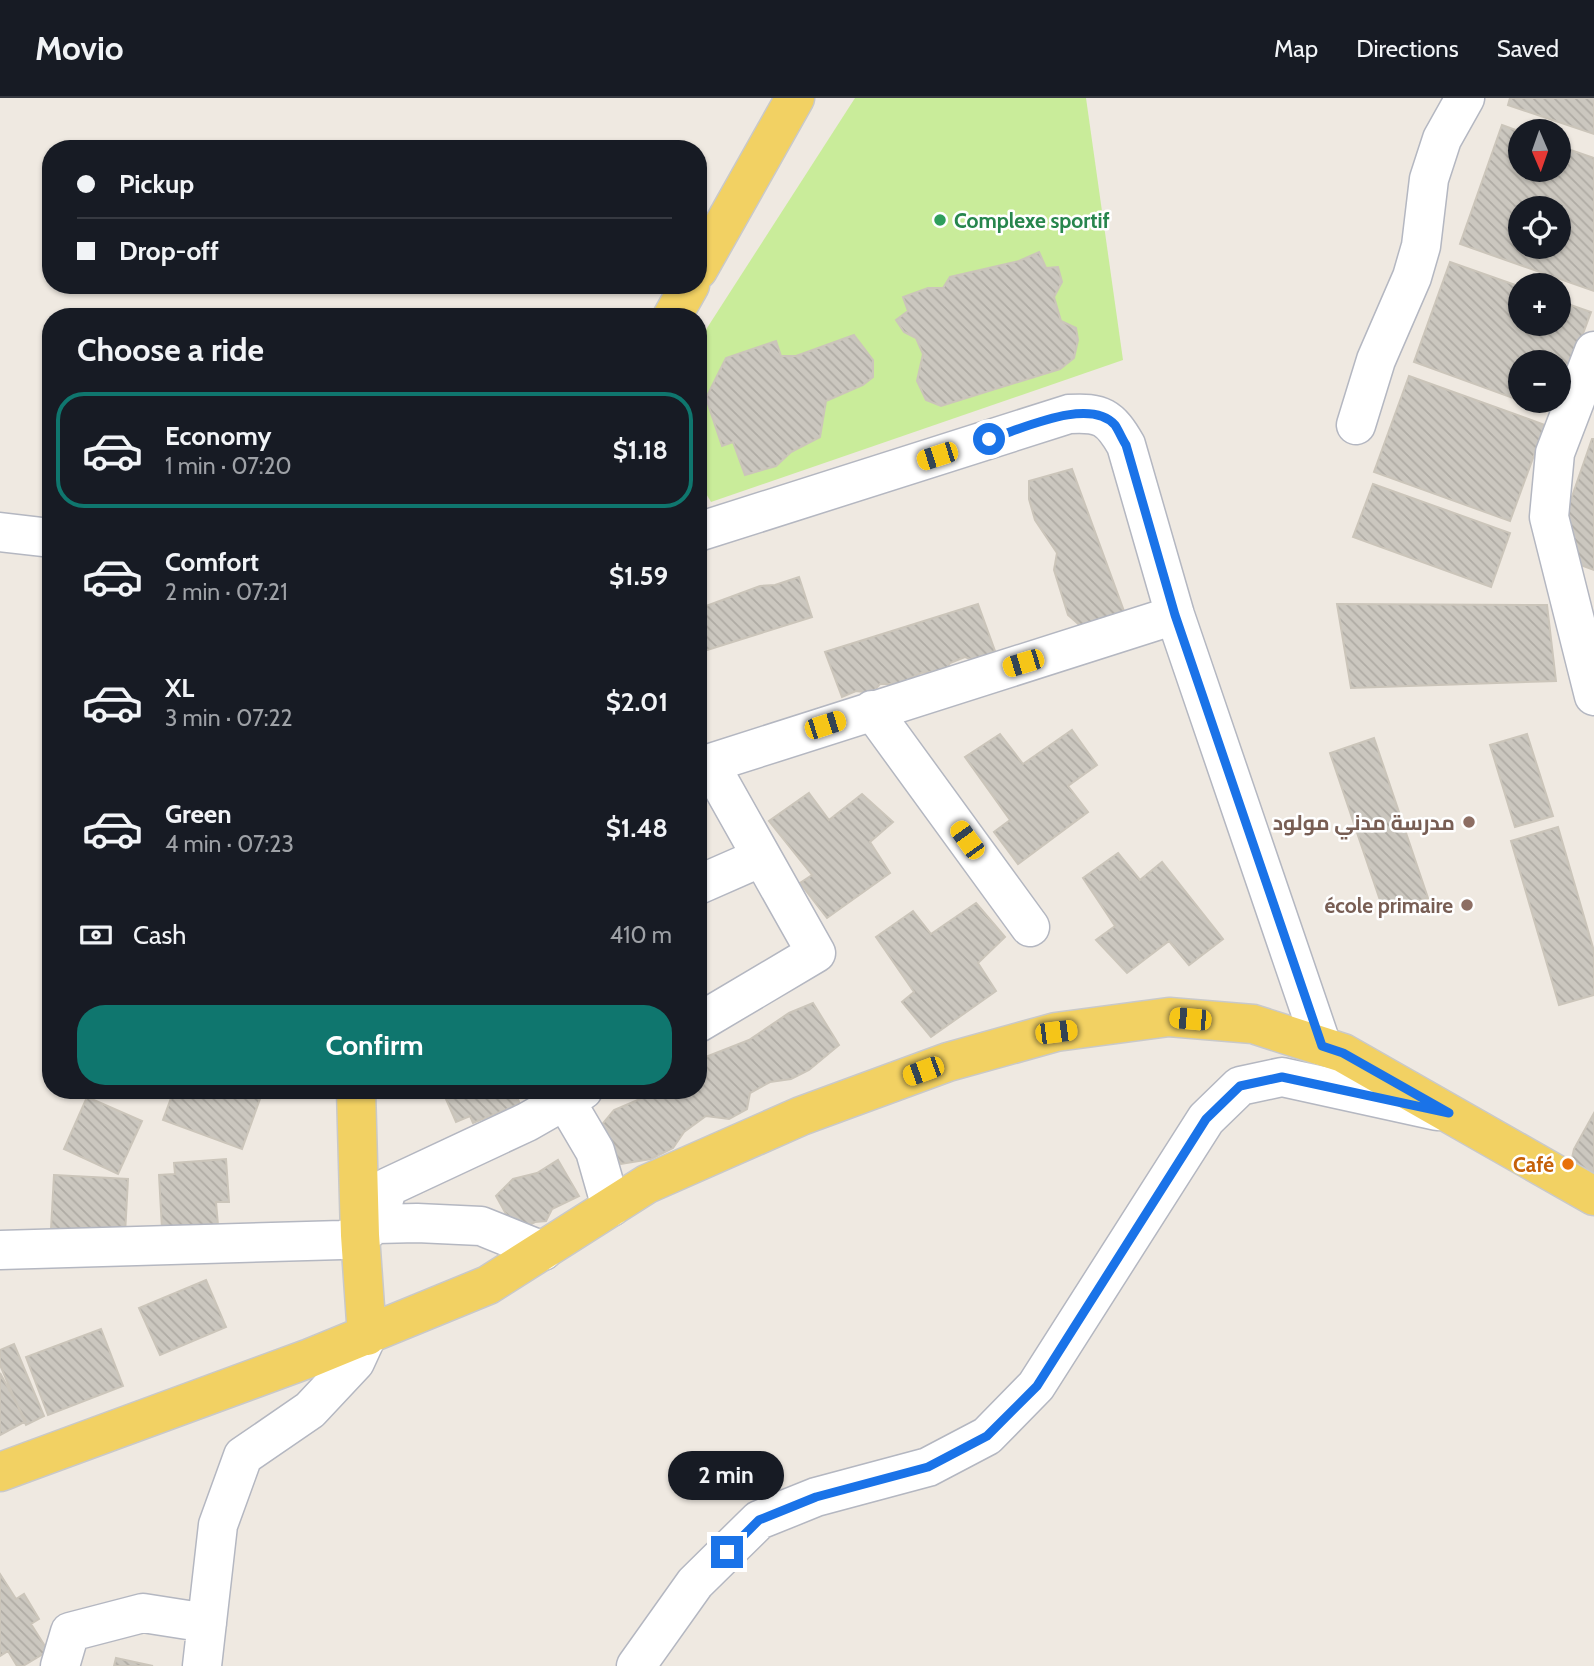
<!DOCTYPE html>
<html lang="en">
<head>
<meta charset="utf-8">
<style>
	:root { --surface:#171b24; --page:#242831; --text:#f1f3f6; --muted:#9ea1a6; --line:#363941; --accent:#0f766e }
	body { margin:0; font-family:Cabin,Cairo,sans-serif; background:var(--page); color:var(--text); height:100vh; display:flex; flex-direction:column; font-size:26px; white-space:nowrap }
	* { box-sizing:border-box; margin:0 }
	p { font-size:23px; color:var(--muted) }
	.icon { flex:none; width:38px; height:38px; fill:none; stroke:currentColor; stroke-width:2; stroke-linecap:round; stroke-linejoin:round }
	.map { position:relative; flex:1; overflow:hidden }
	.panel { position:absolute; left:42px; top:210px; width:665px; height:791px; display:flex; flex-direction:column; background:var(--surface); border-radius:28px; box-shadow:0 2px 5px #0004 }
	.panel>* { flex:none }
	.banner { position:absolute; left:42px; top:42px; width:665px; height:154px; border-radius:28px; box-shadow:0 2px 5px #0004; display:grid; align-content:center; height:154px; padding:0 35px; background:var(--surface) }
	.needle { width:46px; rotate:178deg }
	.buttons { position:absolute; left:1508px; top:21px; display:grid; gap:14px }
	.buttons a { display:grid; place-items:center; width:63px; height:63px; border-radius:50%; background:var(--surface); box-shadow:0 2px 5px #0004; font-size:35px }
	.end { position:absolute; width:32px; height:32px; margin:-16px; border:9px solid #1a73e8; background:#fff; box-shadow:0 0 0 4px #fff }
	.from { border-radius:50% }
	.bubble { position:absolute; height:49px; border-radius:24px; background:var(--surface); box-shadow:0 2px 5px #0004; font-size:23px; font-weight:700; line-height:49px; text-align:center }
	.car { position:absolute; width:21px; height:42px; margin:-21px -10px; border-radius:9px; box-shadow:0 0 5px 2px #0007; background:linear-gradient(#f5c518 24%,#345 0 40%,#f5c518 0 76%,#345 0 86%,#f5c518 0) }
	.banner b { display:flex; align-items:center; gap:24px; height:66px; font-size:26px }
	.banner b+b { border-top:2px solid var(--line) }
	.banner i { width:18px; height:18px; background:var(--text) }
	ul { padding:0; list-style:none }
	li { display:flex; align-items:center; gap:21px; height:116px; margin:0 14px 10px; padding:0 21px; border:4px solid transparent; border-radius:28px }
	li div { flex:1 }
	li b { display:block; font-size:26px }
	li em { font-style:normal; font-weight:700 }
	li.current { border-color:var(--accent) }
	li>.icon { width:63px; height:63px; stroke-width:1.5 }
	h2 { padding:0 35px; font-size:32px; line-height:84px }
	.pay { display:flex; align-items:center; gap:18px; height:77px; padding:0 35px; font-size:26px }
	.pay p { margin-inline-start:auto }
	.cta { display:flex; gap:14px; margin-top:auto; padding:14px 35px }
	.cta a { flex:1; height:80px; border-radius:28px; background:var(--accent); color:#fff; font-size:28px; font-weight:700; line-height:80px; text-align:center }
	header { display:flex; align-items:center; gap:42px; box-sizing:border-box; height:98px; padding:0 35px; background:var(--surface); border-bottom:2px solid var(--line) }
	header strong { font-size:33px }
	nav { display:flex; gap:38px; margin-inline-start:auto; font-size:24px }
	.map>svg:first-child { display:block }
	.pitch { fill:#c9ec9a }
	.building { fill:url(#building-back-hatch); stroke:#cbc5ba; stroke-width:2; fill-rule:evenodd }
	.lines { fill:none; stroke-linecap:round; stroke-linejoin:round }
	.minor-casing { stroke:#b4b7c1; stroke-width:41 }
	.major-casing { stroke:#c9c9c9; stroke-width:41 }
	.minor { stroke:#fff; stroke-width:38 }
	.major { stroke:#f2d163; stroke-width:38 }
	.route { stroke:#1a73e8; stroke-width:9 }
	.leisure-dot { fill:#2e9e5b; stroke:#fff; stroke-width:2.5 }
	.education-dot { fill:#8d6e63; stroke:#fff; stroke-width:2.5 }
	.food-dot { fill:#e8710a; stroke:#fff; stroke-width:2.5 }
	.labels { text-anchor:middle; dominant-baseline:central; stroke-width:5; stroke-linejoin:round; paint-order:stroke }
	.leisure-label { font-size:21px; font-weight:bold; fill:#27864d; stroke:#fff; text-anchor:start }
	.education-label { font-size:21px; font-weight:bold; fill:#785e54; stroke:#fff; text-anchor:end }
	.food-label { font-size:21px; font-weight:bold; fill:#c56008; stroke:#fff; text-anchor:end }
</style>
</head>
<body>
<header>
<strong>Movio</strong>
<nav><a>Map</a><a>Directions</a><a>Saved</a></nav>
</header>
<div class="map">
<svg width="1594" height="1568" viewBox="0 0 1594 1568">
	<defs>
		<pattern id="building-back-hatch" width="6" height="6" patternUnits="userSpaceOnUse" patternTransform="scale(1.75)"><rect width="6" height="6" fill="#cbc7bf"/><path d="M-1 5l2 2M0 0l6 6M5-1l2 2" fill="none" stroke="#afaba4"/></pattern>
	</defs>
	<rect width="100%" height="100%" fill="#efe9e1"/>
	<path class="pitch" d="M855 0H1086L1123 262 711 404 698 382V244Z"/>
	<path class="building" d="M1510 0H1594V36L1508 7Z
		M1502 27 1521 34V72H1559V48L1594 60V193L1460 146ZM1521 110H1559V149H1521Z
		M1039 154 1046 170 1058 169 1062 184 1054 199 1061 223 1076 230 1078 242 1074 260 1060 271 941 308 926 302 917 283 923 256 916 240 904 234 896 222 908 213 903 199 928 190H943L950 179 1019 163Z
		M1450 164 1521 189V226H1559V203L1591 214 1559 300V264H1521V303H1558L1554 315 1414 264Z
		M854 237 873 262V279L863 287 826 303 820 339 791 354 776 368 745 377 733 344 722 348 706 300 726 260 776 243 781 258H796Z
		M1409 278 1545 327 1510 423 1374 374Z
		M1592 341H1594V472L1575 465 1568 410Z
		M1072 371 1125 516 1083 530 1068 517 1054 472 1057 455 1035 422 1029 401V383Z
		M1373 386 1510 435 1491 489 1353 439Z
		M799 479 812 519 698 555V511L760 488 775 487Z
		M978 506 995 553 975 563 965 559 950 565 946 572 921 575 899 586H880L872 595 856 593 842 599 825 554Z
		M1337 506 1547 507 1556 583 1351 590Z
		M1072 632 1097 667 1068 688 1088 714 1018 766 994 734 1010 722 965 659 1000 636 1023 666Z
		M1527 636 1553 718 1515 729 1490 647Z
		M1374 640 1428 800 1384 814 1330 655Z
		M809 695 829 722 862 696 893 724 870 744 890 775 827 820 800 785 812 777 769 723Z
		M1558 729 1594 853V897L1559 907 1511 743Z
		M1118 755 1140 782 1162 764 1223 841 1189 867 1169 843 1127 875 1096 842 1115 828 1083 780Z
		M976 805 1005 839 978 865 996 893 931 939 902 904 914 894 876 839 913 813 931 836Z
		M813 905 839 947 809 972 791 981 770 984 750 995 747 1011 729 1021 706 1018 684 1034 673 1050 651 1061 621 1066 599 1030 614 1012 661 992H698V962L749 942 789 915Z
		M174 992H247L261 998 242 1051 163 1022Z
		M442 992H523L515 995 520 1006 473 1025 470 1018 456 1024Z
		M87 999 142 1023 118 1076 64 1051Z
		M1594 1015V1085L1570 1069 1574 1051Z
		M226 1061 229 1104H216L218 1127 162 1131 159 1077 175 1076 174 1065Z
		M558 1062 579 1098 552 1111 546 1123 535 1124 516 1134 496 1098 513 1081 537 1075Z
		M54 1077 128 1081 125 1136 51 1131Z
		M206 1182 226 1229 160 1257 139 1210Z
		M101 1231 123 1288 48 1317 26 1259Z
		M14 1246 44 1318 26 1327 0 1267V1252Z
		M0 1275 26 1323 0 1337Z
		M0 1476 16 1501 24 1496 39 1521 31 1526 48 1553 23 1568H17L8 1553 0 1558Z
		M116 1560 153 1568H114Z"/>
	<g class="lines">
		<g class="minor-casing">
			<path id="minor" d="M1594 253 1555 355 1549 419 1594 598
				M1356 327 1376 262 1412 179 1421 148 1429 81 1442 41 1465 0
				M0 434 51 440
				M698 434 1069 316C1101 314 1110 319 1126 347L1175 517 1322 948
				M872 612 1030 829
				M698 669 1175 517
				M698 787 762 759
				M698 925 816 855 709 665
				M565 1002 595 1053 611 1109
				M376 1126 388 1089 527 1024 583 992
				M0 1152 342 1142 360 1137 376 1126 417 1125 481 1128 543 1153
				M60 1568 70 1534 143 1515 207 1525
				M202 1568 218 1427 243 1358 310 1312 355 1264 367 1238
				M636 1568 695 1485 759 1422 816 1399 928 1369 987 1338 1036 1288 1206 1021 1240 988 1282 979 1437 1013"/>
		</g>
		<g class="major-casing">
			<path id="major" d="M698 172 795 0
				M672 219 690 187
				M356 992 360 1137 367 1238
				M0 1374 310 1260 488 1187 647 1086 801 1018 948 964 1056 934 1169 919 1253 926 1343 955 1594 1098"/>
		</g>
		<use href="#minor" class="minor"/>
		<use href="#major" class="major"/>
	</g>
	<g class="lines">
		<path class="route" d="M727 1454 759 1422 816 1399 928 1369 987 1338 1037 1288 1206 1021 1240 988 1282 979 1449 1015 1343 955 1322 948 1175 517 1126 347C1122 341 1119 333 1115 327 1089 298 1020 332 989 341"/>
	</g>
	<circle class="leisure-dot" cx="940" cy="122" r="7"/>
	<g class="education-dot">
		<circle cx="1469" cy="724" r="7"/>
		<circle cx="1467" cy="807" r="7"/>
	</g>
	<circle class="food-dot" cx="1568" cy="1066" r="7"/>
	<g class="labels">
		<g class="leisure-label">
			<text x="954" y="122">Complexe sportif</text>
		</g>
		<g class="education-label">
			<text x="1455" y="724">مدرسة مدني مولود</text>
			<text x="1453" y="807">école primaire</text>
		</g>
		<g class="food-label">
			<text x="1554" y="1066">Café</text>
		</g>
	</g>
</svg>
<div class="buttons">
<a><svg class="needle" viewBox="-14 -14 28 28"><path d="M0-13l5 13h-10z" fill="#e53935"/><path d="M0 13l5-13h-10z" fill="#9ea1a6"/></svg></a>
<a><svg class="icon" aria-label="locate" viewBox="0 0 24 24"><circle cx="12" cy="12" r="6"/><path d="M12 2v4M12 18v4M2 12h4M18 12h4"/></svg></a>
<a>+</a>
<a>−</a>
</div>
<i class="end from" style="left:989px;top:341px"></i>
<i class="end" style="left:727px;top:1454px"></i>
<div class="bubble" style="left:668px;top:1353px;width:116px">2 min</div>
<i class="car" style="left:937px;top:358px;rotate:252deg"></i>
<i class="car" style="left:1023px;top:565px;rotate:253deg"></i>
<i class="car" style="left:825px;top:627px;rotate:72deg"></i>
<i class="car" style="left:967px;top:742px;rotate:324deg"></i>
<i class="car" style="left:1190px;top:921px;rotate:275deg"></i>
<i class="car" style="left:1056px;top:934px;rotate:83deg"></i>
<i class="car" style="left:923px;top:973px;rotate:250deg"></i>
<div class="banner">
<b><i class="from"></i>Pickup</b>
<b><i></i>Drop-off</b>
</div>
<section class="panel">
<h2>Choose a ride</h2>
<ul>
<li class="current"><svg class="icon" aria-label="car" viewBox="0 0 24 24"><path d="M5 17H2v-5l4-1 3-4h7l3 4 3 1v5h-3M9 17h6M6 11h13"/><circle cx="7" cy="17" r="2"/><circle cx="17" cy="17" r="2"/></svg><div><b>Economy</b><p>1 min · 07:20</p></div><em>$1.18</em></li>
<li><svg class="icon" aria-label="car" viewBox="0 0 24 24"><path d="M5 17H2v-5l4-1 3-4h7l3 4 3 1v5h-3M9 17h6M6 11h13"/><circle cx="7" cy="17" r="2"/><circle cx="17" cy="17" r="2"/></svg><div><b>Comfort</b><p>2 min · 07:21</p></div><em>$1.59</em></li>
<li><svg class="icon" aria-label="car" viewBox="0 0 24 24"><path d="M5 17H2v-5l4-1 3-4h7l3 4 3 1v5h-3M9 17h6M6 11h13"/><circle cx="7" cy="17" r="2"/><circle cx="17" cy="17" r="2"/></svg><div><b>XL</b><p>3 min · 07:22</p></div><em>$2.01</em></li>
<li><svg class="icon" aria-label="car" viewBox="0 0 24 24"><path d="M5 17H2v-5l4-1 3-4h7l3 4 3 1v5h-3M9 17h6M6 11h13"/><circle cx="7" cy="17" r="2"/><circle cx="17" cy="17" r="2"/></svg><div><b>Green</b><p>4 min · 07:23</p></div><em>$1.48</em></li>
</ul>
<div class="pay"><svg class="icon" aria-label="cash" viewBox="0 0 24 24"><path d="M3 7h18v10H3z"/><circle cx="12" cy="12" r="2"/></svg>Cash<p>410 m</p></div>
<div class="cta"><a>Confirm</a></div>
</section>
</div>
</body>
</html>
